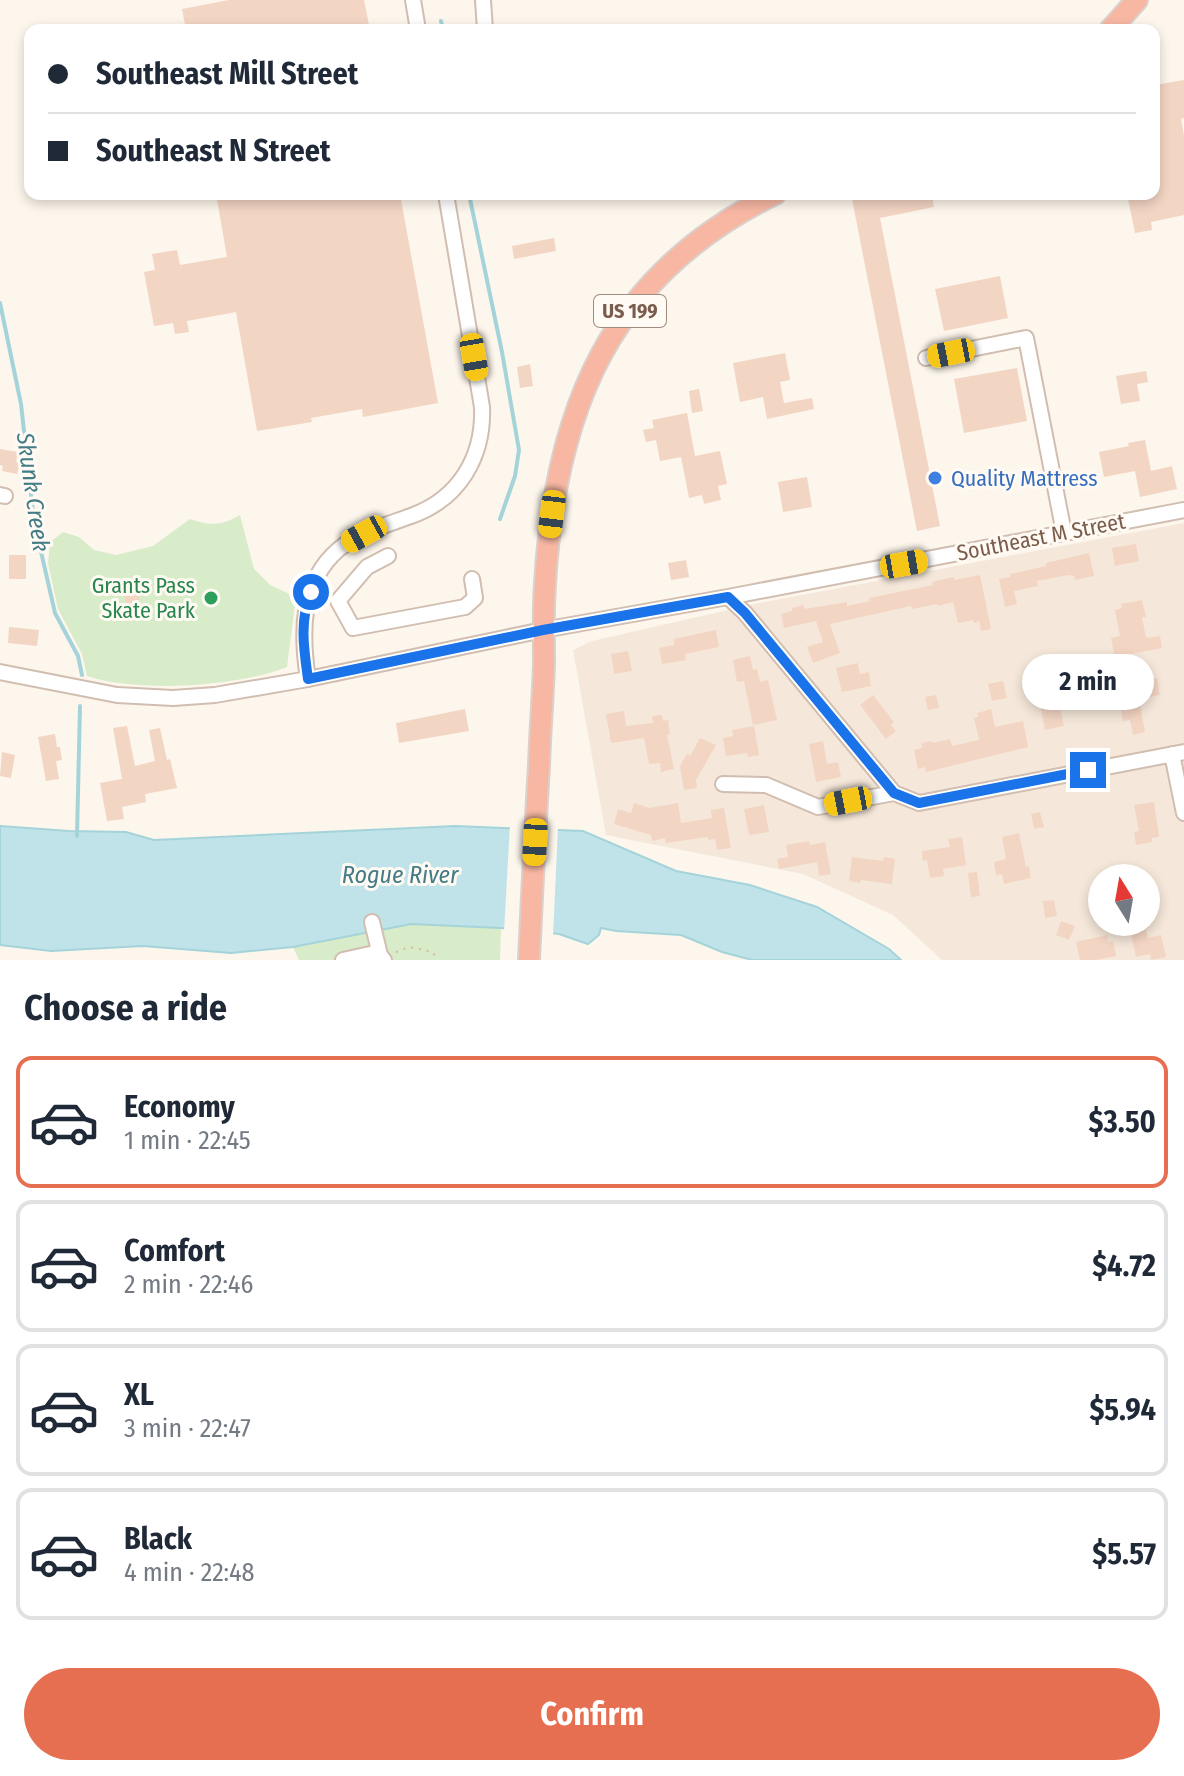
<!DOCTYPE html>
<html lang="en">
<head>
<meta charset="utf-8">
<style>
	:root { --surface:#fff; --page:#f2f2f3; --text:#1f2937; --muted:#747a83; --line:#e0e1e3; --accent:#e76f51 }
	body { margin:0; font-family:"Fira Sans Condensed",sans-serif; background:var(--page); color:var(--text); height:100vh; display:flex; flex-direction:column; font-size:30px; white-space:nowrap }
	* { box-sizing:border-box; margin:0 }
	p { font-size:26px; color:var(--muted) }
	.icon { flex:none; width:44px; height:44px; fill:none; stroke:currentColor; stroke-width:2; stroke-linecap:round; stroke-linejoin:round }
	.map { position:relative; height:960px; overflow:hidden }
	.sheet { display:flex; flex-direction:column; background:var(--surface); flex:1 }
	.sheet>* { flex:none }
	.hud { position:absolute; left:24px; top:24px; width:1136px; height:176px; border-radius:16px; box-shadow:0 4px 12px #0003; display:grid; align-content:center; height:176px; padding:0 24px; background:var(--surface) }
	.needle { width:52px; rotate:349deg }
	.tools { position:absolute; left:1088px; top:864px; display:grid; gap:16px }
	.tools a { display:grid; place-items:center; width:72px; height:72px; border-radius:50%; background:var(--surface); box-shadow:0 4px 12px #0003; font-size:40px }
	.end { position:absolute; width:36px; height:36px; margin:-18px; border:10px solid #1a73e8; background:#fff; box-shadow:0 0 0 4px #fff }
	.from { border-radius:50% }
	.bubble { position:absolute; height:56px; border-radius:28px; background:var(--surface); box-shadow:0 4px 12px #0003; font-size:26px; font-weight:700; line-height:56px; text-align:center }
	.car { position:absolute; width:24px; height:48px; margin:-24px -12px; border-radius:10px; box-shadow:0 0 6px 2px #0007; background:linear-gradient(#f5c518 24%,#345 0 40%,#f5c518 0 76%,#345 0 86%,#f5c518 0) }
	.hud b { display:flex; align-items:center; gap:28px; height:76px; font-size:30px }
	.hud b+b { border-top:2px solid var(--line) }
	.hud i { width:20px; height:20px; background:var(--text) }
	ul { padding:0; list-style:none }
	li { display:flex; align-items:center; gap:24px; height:132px; margin:0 16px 12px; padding:0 8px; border:4px solid var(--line); border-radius:16px }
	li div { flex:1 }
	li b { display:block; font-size:30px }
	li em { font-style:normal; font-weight:700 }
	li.on { border-color:var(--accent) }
	li>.icon { width:72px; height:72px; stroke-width:1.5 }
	h2 { padding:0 24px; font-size:36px; line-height:96px }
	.primary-button { display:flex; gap:16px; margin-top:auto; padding:16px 24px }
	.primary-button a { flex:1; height:92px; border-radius:48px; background:var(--accent); color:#fff; font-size:32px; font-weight:700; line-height:92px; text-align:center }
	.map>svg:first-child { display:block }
	.residential { fill:#f5e8da; fill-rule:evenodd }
	.green { fill:#d8ecc9 }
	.water { fill:#bfe3e8; stroke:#a5d3da; stroke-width:2 }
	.pier { fill:#fdf6ec }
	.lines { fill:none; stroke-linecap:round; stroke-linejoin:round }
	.stream { stroke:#a5d3da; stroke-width:4 }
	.building { fill:#f3d5c3 }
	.minor-casing { stroke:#d1beb0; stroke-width:18 }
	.highway-casing { stroke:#dad1cd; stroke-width:24 }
	.path { stroke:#d9b8a5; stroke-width:2; stroke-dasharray:2 6; stroke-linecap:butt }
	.minor { stroke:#fff; stroke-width:14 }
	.highway { stroke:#f7b7a3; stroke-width:20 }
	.route { stroke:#1a73e8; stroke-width:10 }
	.shop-dot { fill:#3f7fe0; stroke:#fffaf3; stroke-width:3 }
	.leisure-dot { fill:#2e9e5b; stroke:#fffaf3; stroke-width:3 }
	.labels { text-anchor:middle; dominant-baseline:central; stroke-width:6; stroke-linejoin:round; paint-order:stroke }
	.shield { fill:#fffaf3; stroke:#a28b7f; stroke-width:2 }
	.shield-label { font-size:20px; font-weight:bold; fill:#7a5c4d }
	.shop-label { font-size:22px; fill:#366cbe; stroke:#fffaf3; text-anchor:start }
	.street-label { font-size:22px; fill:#7a5c4d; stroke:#fffaf3 }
	.leisure-label { font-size:22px; fill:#27864d; stroke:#fffaf3; text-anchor:end }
	.water-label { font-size:24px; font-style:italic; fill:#437c86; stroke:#fffaf3 }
</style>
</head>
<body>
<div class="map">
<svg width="1184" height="960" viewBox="0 0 1184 960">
	<rect width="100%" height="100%" fill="#fdf6ec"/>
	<path class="residential" d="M1184 523V960H942L893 915 803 874 606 835 573 650 592 641 759 603ZM1102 878H1146V922H1102Z"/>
	<path class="green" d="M240 515 254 569 270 585 296 597 287 667C237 687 139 693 87 676L82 654 58 609 48 563 50 542 63 532 79 537 94 550 116 555 153 546 190 519C210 526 221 526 240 515Z
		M411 924 501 928 500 960H299L293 947Z"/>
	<path class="water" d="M0 826 69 831 126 832 154 840 455 826 583 831 676 871 750 885 817 907 889 949 901 960H752L722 952 681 935 616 931 601 928 599 935 588 944 559 934 501 928 411 924 293 947 231 953 143 946 51 951 0 945Z"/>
	<path class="pier" d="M510 824 558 826 553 937 504 932Z"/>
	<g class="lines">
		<path class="stream" d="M441 21 443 30
			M469 194 502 352 519 450 515 476 500 519
			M0 303 21 404 34 521 55 613 78 656 82 675
			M77 836 80 706"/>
	</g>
	<path class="building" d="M229 0H364L370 30H186L182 9Z
		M1184 80V118L1181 119 1184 136V215L1151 222 1152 230 1135 233 1127 194H1154V114L1160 113 1155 85Z
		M216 194H400L438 403 363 417 362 409 311 418 312 422 257 431 236 312 187 321 189 332 175 334 173 323 154 326 144 272 155 270 152 254 177 250 180 265 227 257Z
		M877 194H932L934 207 880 218 940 526 917 531 852 199Z
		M554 238 556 251 514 259 512 246Z
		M1000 276 1008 318 944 331 935 289Z
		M785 353 790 380 780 382 784 403 812 398 814 409 767 419 763 397 740 402 733 363Z
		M530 364 533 386 520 388 517 367Z
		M1017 368 1027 421 964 433 954 379Z
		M1146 371 1148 382 1137 384 1140 401 1121 404 1116 376Z
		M699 389 703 411 692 413 689 391Z
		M687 413 695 456 720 451 727 484 718 486 721 500 704 504 702 495 689 498 681 457 660 461 656 440 646 442 643 430 654 428 652 420Z
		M1145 440 1151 471 1172 466 1177 489 1140 497 1135 471 1104 477 1099 452 1129 446 1128 443Z
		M0 449 18 452 16 462H20L17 474 2 471 3 466 0 465Z
		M807 477 812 507 783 512 778 482Z
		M1136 544 1139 561 1115 566 1112 548Z
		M1089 553 1094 576 1075 580 1074 576 1069 575 1037 581 1038 586 1014 591 1017 604 1005 607 999 579 1010 577V574L1046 566V563Z
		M9 555H26V579H9Z
		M686 560 689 577 671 580 668 563Z
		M980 575 991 629 981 631 979 621 974 623 973 620 958 623 953 602 938 606 937 604 912 609 911 606 830 624 840 653 813 663 807 647 823 642 816 621 784 628 781 614 792 611V608L803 605 804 609 847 602V606L870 601 869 598 933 585 932 582 954 577V580Z
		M137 589 140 600 127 605 123 593Z
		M1142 600 1146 617H1142L1146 638 1160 636 1162 648 1131 654 1137 682 1157 678 1160 695 1139 699 1145 732 1133 735 1130 720 1123 721 1116 686 1120 685 1111 638 1120 636 1115 610 1122 608 1121 604Z
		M9 627 39 630 37 646 8 643Z
		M716 630 719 647 685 654 686 660 662 664 659 648 674 645V639Z
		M628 651 632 671 614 674 611 654Z
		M750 656 753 670 757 669 760 682 768 680 777 720 753 725 744 681 737 682 733 660Z
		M858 663 860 674 869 672 871 686 842 692 836 668Z
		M1063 671 1066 686 1072 685 1076 700 1059 704 1064 726 1045 730 1039 698 1056 694 1052 673Z
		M1003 681 1007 698 992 701 988 684Z
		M873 695 894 722 891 725 896 731 886 739 860 705Z
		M936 695 939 708 928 710 925 697Z
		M465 709 469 731 399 743 396 723Z
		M991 709 995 727 1023 721 1028 747 926 772 925 767 918 769 914 750 922 748 921 743 932 741 933 743 950 739 952 746 979 740 974 718 978 717 977 713Z
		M624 711 626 726 653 723 652 716 662 715 663 721 668 720 670 734 667 735 674 769 661 772 660 763 649 764 644 738 611 743 606 714Z
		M127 726 135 766 155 761 149 730 160 728 167 760 170 759 177 788 145 794 146 802 122 807 124 819 107 821 100 783 122 779 113 728Z
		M754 726 759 755 748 757 747 753 726 756 723 738 733 736 732 730Z
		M55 734 57 747H60L62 760 56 761 59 779 46 781 38 737Z
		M700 738 716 745 696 780 697 788 684 790 680 766 687 754 690 756Z
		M823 741 827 764 838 762 841 777 816 782 809 744Z
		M2 752 15 755 11 778 0 776Z
		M1154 802 1159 837 1152 838V842L1136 845 1134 832 1139 831 1134 805Z
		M634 803 649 808 678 803 681 823 712 818 711 810 724 808 731 848 717 850 715 839 708 840V837L666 843 665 838 652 841 651 835 614 824 618 809 631 813Z
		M764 805 769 832 749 835 744 809Z
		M1040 812 1044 827 1034 829 1031 814Z
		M1019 833 1026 867 1029 866 1031 878 1004 884 1002 874 996 875 994 862 1006 859 1002 837Z
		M962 837 966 865 943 869 944 876 930 878 927 860 923 861 922 851 950 847 948 839Z
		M809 841 810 845 825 842 831 874 819 876 817 862 779 869 777 859 788 857 786 845Z
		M852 857 883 861 884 857 895 859 892 884 861 880 860 883 849 881Z
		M977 872 980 896 971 897 968 873Z
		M1054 900 1057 916 1045 918 1043 901Z
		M1061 921 1075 926 1069 940 1056 935Z
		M1145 927 1148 938 1161 935 1166 957 1151 960 1150 954 1136 957 1130 930Z
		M1107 935 1108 942 1113 941 1116 956 1096 960H1080L1076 942Z"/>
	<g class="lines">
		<g class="minor-casing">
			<path id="minor" d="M413 0 418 30
				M483 0 485 30
				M926 358 1026 338 1064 533
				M0 495 5 496
				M388 556 367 567 338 601 353 628 465 607 475 598 472 579
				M728 597 745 613 894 793 919 803 1184 752
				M0 672 117 695 173 698 215 695 308 679 543 630 728 597 1184 510
				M308 679C301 634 300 582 339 549 360 532 386 525 411 516 459 499 484 457 482 407L446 194
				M1172 754 1184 813
				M723 784 766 785 818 807 894 793
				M372 922 380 955
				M343 960 370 954 380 955 384 960"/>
		</g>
		<g class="highway-casing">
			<path id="highway" d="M1110 30 1137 0
				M529 960C532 895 535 831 539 766 540 732 543 697 544 663 544 637 543 611 545 584 555 409 610 274 775 194"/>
		</g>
		<path class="path" d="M396 952 409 947 433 952 437 960"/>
		<use href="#minor" class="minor"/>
		<use href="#highway" class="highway"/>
	</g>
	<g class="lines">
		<path class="route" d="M311 592C299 621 304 650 308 679L543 630 728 597 745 613 894 793 919 803 1088 770"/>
	</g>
	<circle class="shop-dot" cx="935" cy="478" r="8"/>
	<circle class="leisure-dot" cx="211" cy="598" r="8"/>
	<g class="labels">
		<rect class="shield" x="594" y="295" width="72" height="32" rx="6"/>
		<g class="shield-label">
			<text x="630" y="311">US 199</text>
		</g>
		<g class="shop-label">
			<text x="951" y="478">Quality Mattress</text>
		</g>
		<g class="street-label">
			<text transform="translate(1041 537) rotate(-11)">Southeast M Street</text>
		</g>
		<g class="leisure-label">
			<text x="195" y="585">Grants Pass<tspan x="195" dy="25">Skate Park</tspan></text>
		</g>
		<g class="water-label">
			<text transform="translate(33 492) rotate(82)">Skunk Creek</text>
			<text x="400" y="875">Rogue River</text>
		</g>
	</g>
</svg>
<div class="tools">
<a><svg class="needle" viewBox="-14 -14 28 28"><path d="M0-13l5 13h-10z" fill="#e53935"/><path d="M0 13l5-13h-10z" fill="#747a83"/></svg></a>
</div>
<i class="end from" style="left:311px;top:592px"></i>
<i class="end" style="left:1088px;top:770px"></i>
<div class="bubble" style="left:1022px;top:654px;width:132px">2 min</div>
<i class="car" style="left:951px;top:353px;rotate:259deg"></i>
<i class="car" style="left:474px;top:357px;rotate:170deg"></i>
<i class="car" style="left:552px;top:514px;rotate:187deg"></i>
<i class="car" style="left:364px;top:534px;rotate:241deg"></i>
<i class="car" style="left:904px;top:564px;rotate:80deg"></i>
<i class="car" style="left:848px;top:801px;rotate:259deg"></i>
<i class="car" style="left:535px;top:842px;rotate:183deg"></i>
<div class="hud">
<b><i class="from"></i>Southeast Mill Street</b>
<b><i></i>Southeast N Street</b>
</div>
</div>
<section class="sheet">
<h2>Choose a ride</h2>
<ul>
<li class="on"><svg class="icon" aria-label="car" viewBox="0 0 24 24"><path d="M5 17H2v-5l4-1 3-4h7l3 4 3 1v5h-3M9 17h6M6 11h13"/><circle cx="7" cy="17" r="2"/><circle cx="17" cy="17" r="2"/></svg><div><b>Economy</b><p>1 min · 22:45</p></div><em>$3.50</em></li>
<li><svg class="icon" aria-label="car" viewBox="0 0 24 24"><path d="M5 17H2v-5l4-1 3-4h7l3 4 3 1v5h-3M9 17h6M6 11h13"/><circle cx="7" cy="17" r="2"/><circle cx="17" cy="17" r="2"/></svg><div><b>Comfort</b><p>2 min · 22:46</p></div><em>$4.72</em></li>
<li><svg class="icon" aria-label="car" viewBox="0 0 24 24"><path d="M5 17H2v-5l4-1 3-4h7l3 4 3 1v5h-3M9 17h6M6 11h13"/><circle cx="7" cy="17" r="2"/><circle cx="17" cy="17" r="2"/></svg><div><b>XL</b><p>3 min · 22:47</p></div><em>$5.94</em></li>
<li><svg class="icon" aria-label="car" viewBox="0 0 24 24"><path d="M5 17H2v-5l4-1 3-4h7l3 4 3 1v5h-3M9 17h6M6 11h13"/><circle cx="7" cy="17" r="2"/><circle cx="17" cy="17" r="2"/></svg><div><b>Black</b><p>4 min · 22:48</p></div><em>$5.57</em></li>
</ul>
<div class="primary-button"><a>Confirm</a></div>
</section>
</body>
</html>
